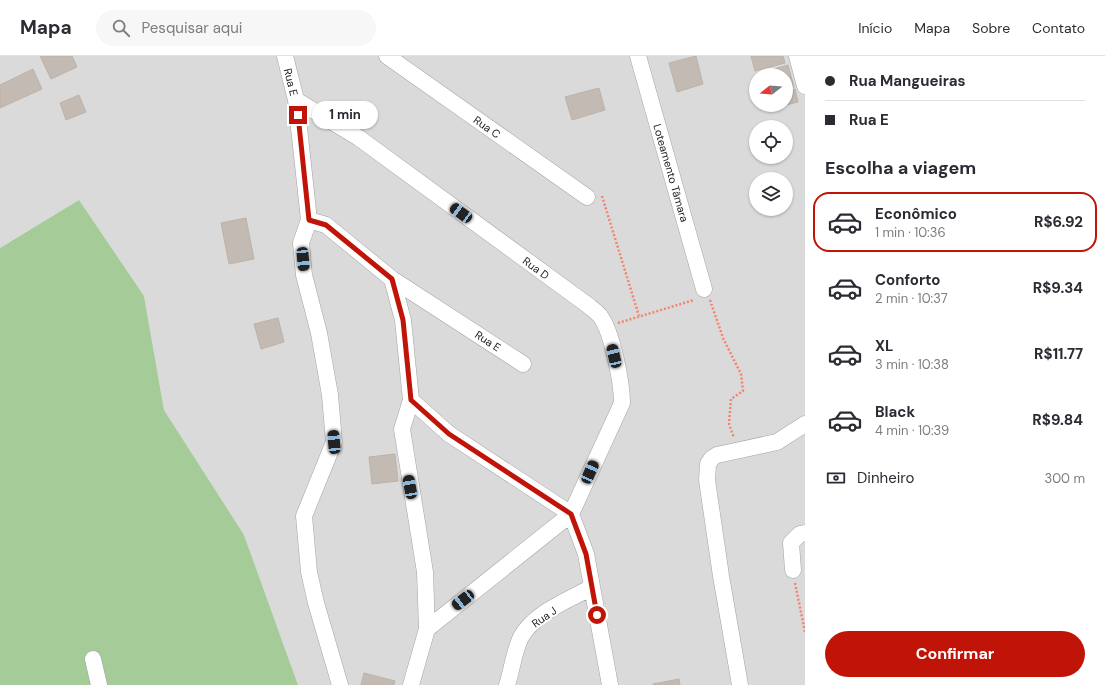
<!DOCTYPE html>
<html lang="pt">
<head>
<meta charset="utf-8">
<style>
	:root { --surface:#fff; --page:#f7f7f7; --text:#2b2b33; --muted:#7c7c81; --line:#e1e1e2; --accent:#c11409 }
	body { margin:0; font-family:"DM Sans",sans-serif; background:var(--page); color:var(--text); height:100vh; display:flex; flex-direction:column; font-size:15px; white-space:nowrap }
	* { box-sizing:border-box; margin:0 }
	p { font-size:13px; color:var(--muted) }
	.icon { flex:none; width:22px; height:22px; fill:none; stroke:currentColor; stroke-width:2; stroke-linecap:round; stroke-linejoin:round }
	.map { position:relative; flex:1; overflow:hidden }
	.panel { display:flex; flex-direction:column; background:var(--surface); width:300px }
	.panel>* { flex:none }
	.top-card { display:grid; align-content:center; height:88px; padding:0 20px; background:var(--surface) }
	.needle { width:26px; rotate:253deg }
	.controls { position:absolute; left:749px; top:12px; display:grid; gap:8px }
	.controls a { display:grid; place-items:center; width:44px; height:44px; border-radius:50%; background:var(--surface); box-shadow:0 1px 3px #0004; font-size:20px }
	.end { position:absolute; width:18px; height:18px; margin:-9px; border:5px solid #c11409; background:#fff; box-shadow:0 0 0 2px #fff }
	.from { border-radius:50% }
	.bubble { position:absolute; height:28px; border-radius:14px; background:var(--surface); box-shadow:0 1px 3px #0004; font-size:13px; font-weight:700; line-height:28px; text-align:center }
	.car { position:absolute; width:12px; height:24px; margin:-12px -6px; border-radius:5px; box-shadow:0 0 3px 1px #0007; background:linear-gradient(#222 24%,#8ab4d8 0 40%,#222 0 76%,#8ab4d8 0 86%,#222 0) }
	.top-card b { display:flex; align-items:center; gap:14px; height:38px; font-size:15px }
	.top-card b+b { border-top:1px solid var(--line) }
	.top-card i { width:10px; height:10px; background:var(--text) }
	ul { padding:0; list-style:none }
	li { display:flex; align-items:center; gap:12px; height:60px; margin:0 8px 6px; padding:0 12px; border:2px solid transparent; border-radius:16px }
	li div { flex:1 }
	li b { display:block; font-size:15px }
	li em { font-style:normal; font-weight:700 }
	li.current { border-color:var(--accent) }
	li>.icon { width:36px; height:36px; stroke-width:1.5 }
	h2 { padding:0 20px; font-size:18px; line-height:48px }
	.pay { display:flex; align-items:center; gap:10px; height:44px; padding:0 20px; font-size:15px }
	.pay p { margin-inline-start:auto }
	.primary-button { display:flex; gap:8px; margin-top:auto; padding:8px 20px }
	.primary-button a { flex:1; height:46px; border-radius:24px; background:var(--accent); color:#fff; font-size:16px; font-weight:700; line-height:46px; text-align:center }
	header { display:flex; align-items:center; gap:24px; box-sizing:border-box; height:56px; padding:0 20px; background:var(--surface); border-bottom:1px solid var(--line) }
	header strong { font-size:19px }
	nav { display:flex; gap:22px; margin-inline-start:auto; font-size:14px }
	.search { width:280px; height:36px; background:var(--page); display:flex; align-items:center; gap:10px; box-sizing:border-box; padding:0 14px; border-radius:22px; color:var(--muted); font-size:15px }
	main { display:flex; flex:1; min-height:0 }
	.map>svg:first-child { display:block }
	.residential { fill:#dbdada; fill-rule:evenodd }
	.forest { fill:#a5cb99 }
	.building { fill:#c2bab3; stroke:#beb2a6 }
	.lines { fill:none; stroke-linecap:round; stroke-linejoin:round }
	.minor-casing { stroke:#a4a4a4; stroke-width:17 }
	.path { stroke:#f3846e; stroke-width:2.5; stroke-dasharray:2 2; stroke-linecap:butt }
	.minor { stroke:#fff; stroke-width:16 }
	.route { stroke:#c11409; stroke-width:5 }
	.labels { text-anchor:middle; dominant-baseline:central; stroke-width:4; stroke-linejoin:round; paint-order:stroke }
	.street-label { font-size:11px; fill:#1d1d1d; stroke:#fff }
</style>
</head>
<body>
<header>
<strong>Mapa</strong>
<div class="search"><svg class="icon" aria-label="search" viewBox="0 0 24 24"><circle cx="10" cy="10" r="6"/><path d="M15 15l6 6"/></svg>Pesquisar aqui</div>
<nav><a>Início</a><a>Mapa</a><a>Sobre</a><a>Contato</a></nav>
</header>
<main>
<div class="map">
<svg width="805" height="629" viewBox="0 0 805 629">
	<rect width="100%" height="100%" fill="#eeebe3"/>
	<path class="residential" d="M0 0H805V629H298L244 479 164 354 144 240 79 144 0 192ZM756 19H786V49H756ZM756 71H786V101H756ZM756 123H786V153H756Z"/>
	<path class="forest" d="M79 144 144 240 164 354 244 479 298 629H0V192Z"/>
	<path class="building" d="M40 0H72L77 11 51 23Z
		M696 0 703 28 677 36 669 7Z
		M751 0H783L785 7 755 15Z
		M788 9 794 31 786 33V19H761L760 17Z
		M33 13 42 33 0 52V29Z
		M599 32 605 54 572 64 565 41Z
		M795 33 798 46 786 49V35Z
		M79 39 86 56 66 64 60 47Z
		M764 49H786L766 55Z
		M246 162 254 203 229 208 221 167Z
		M278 262 284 286 261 293 254 268Z
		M395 398 398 425 372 428 369 401Z
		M364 617 395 625 394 629H361Z
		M679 623 680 629H653V628Z"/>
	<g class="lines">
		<g class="minor-casing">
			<path id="minor" d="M285 0 296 44 309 164 326 169 392 223 523 308
				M387 0 587 141
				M638 0 704 233
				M797 0 805 30
				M296 44 359 82 589 250C592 253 597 256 600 260 612 275 622 327 622 347L571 458 427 573
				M309 164 301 187 304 219 319 277 330 339 334 386 304 460 309 516 316 547 340 629
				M392 223 403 264 411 344 449 378 571 458
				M571 458 586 498 610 629
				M793 514 791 487 800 478 805 477
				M93 603 99 629
				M411 629 427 573 425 516 402 373 411 344
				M507 629C512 614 514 595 521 581 535 556 569 544 592 531
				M740 629 721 520 707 424 708 408 712 402 717 399 777 386 805 368"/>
		</g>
		<path class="path" d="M602 140 639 260
			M710 244 723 282 741 318 743 335 731 343 729 368 734 382
			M618 267 694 244
			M795 527 805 576"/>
		<use href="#minor" class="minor"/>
	</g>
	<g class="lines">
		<path class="route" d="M298 59 309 164 326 169 392 223 403 264 411 344 449 378 571 458 586 498 597 559"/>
	</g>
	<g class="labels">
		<g class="street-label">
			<text transform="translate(291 26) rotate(76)">Rua E</text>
			<text transform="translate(487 71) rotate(35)">Rua C</text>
			<text transform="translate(671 117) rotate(74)">Loteamento Tâmara</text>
			<text transform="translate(536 212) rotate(36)">Rua D</text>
			<text transform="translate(488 285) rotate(33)">Rua E</text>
			<text transform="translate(544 561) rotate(-35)">Rua J</text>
		</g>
	</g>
</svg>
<div class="controls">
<a><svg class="needle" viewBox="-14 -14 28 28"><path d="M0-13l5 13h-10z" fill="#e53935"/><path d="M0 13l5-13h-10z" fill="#7c7c81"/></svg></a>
<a><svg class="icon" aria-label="locate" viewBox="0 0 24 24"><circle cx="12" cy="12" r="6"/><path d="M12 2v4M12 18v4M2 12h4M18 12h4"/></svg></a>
<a><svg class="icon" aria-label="layers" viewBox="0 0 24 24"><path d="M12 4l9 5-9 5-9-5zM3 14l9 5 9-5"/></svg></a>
</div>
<i class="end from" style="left:597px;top:559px"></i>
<i class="end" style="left:298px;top:59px"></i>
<div class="bubble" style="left:312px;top:45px;width:66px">1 min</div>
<i class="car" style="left:461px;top:157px;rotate:306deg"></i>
<i class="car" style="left:303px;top:203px;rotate:175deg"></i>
<i class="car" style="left:614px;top:300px;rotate:347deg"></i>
<i class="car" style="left:334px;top:386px;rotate:355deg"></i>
<i class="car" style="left:590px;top:416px;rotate:24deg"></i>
<i class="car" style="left:410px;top:431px;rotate:350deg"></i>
<i class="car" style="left:463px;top:544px;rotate:232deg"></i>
</div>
<section class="panel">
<div class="top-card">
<b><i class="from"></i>Rua Mangueiras</b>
<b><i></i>Rua E</b>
</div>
<h2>Escolha a viagem</h2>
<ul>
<li class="current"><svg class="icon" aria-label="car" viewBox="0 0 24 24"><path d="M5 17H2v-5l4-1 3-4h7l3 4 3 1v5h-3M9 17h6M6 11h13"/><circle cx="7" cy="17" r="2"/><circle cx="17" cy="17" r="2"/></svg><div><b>Econômico</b><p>1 min · 10:36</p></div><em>R$6.92</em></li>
<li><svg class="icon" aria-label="car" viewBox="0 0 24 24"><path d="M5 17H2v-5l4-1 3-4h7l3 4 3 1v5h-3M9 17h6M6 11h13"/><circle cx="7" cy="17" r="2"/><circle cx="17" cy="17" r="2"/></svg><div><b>Conforto</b><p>2 min · 10:37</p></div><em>R$9.34</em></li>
<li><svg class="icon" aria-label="car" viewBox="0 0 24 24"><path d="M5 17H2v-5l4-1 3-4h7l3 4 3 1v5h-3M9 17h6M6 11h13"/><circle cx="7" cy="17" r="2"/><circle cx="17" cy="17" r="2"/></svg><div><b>XL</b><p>3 min · 10:38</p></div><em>R$11.77</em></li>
<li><svg class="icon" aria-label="car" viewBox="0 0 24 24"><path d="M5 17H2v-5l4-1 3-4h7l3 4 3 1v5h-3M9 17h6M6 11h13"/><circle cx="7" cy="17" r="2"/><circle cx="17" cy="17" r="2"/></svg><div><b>Black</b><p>4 min · 10:39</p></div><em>R$9.84</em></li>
</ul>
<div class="pay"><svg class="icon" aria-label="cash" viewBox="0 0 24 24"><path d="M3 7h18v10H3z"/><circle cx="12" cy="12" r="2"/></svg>Dinheiro<p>300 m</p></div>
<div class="primary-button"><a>Confirmar</a></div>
</section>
</main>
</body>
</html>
